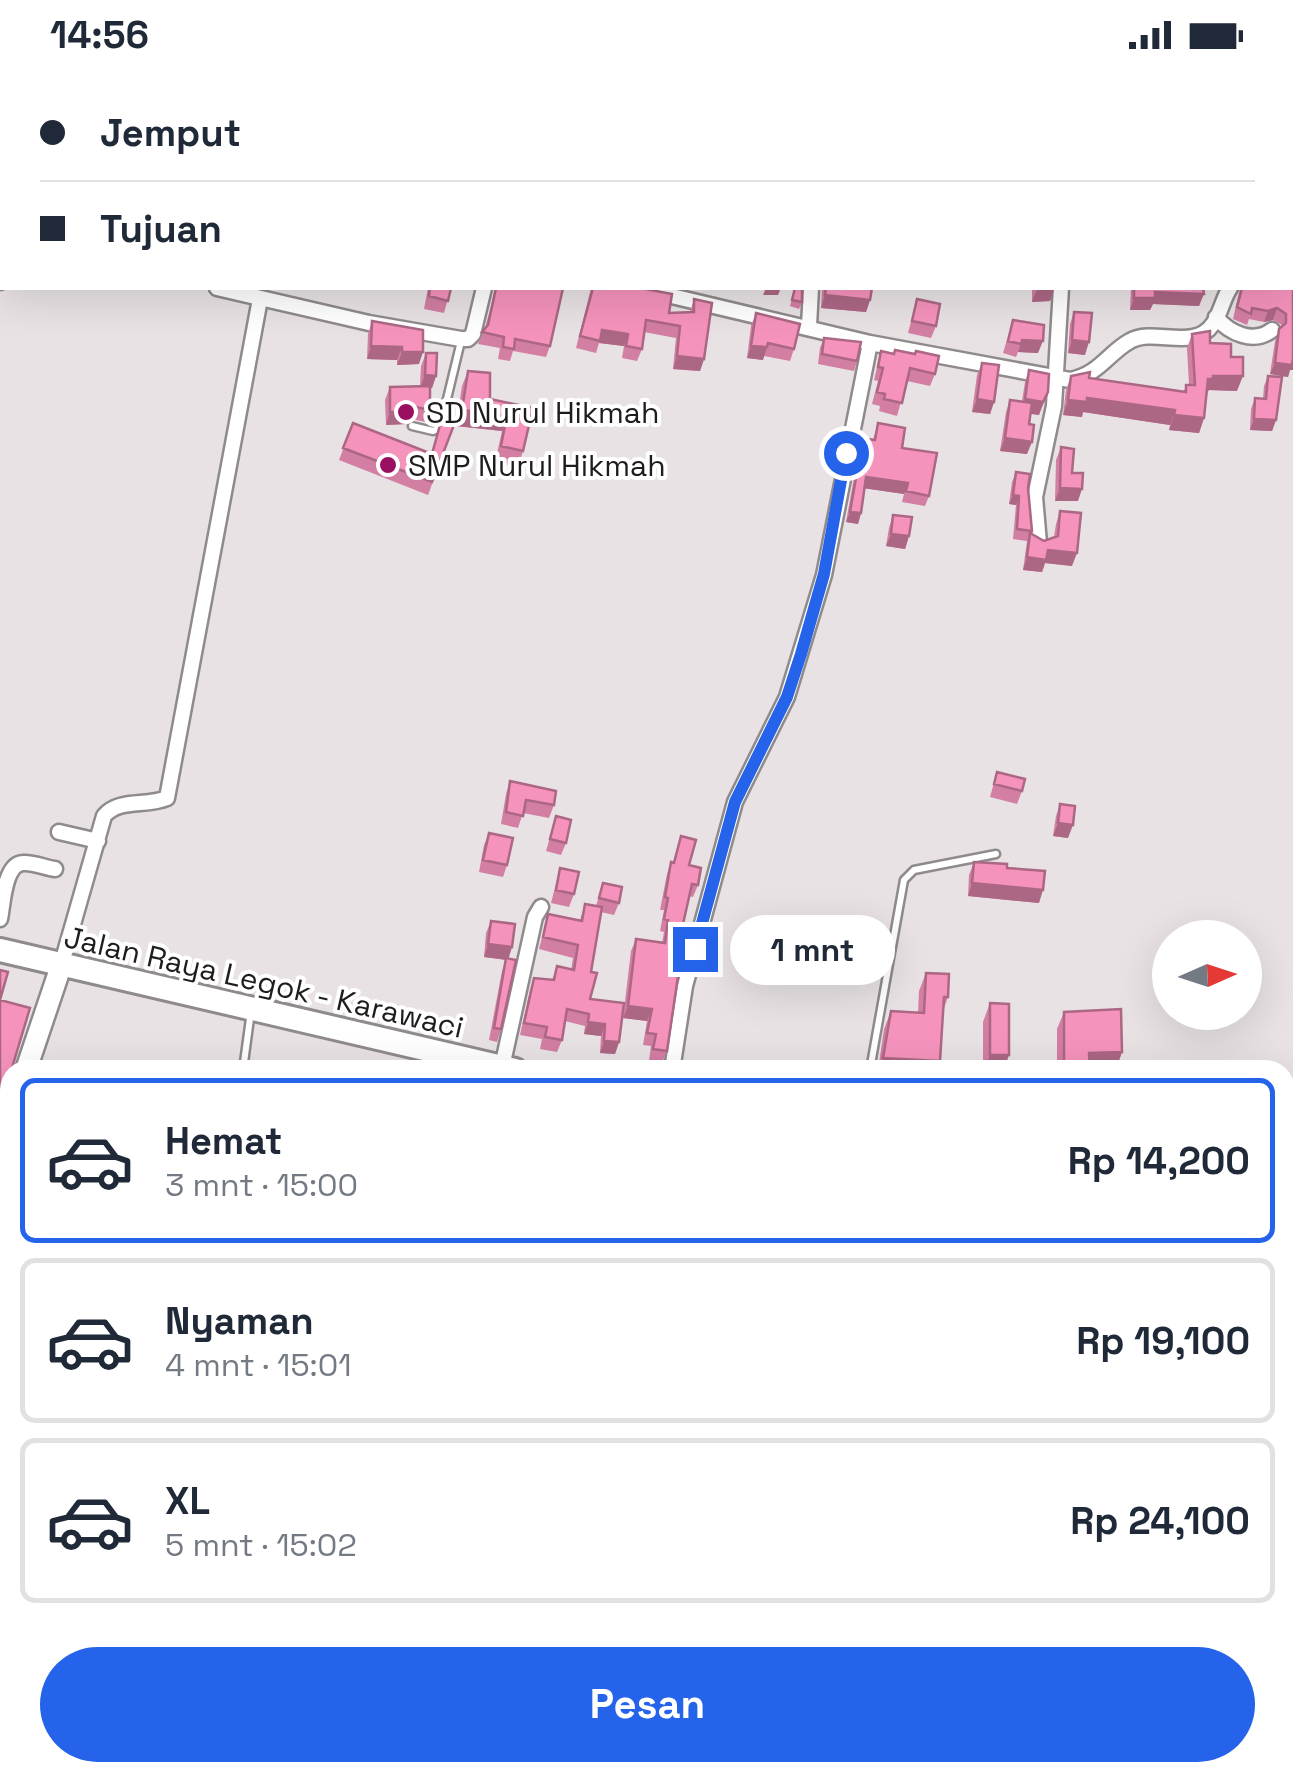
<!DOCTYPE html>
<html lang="id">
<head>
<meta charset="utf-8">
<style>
	:root { --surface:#fff; --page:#f2f2f3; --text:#1f2937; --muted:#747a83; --line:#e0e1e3; --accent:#2563eb }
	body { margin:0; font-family:"Space Grotesk",sans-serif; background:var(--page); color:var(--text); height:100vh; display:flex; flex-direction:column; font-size:38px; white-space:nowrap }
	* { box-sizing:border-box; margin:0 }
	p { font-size:32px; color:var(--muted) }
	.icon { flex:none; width:55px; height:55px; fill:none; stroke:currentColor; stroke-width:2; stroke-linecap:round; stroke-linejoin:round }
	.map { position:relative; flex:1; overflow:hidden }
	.drawer { position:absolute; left:0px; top:990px; width:1295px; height:722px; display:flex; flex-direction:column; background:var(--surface); border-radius:30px 30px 0 0; box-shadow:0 10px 40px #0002 }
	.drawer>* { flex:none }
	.top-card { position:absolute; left:0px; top:0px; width:1295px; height:220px; box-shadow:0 10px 40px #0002; display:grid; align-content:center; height:220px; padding:0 40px; background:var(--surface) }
	.needle { width:65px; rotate:87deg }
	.buttons { position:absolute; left:1152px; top:850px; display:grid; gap:20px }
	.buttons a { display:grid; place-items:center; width:110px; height:110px; border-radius:50%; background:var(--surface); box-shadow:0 10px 40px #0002; font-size:50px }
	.end { position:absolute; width:45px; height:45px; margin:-22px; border:12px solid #2563eb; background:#fff; box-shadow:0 0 0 5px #fff }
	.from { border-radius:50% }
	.bubble { position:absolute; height:70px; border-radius:35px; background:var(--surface); box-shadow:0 10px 40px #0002; font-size:32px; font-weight:700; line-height:70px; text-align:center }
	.top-card b { display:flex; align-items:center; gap:35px; height:95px; font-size:38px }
	.top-card b+b { border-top:2px solid var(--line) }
	.top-card i { width:25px; height:25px; background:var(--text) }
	ul { padding:18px 0 0; list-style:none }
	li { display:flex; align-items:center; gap:30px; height:165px; margin:0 20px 15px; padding:0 20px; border:5px solid var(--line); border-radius:15px }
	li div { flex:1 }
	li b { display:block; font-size:38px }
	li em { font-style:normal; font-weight:700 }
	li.selected { border-color:var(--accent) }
	li>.icon { width:90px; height:90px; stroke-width:1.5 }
	.primary-button { display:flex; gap:20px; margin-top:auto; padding:20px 40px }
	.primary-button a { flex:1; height:115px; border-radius:60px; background:var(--accent); color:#fff; font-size:40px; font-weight:700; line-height:115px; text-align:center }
	.status { display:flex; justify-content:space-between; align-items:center; height:70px; padding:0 50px; background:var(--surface); direction:ltr }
	.status svg { height:28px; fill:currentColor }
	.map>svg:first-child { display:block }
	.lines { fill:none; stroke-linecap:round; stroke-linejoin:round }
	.lane-casing { stroke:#8f8a8c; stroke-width:11 }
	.street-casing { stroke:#8f8a8c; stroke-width:19 }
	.secondary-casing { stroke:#8f8a8c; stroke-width:25 }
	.primary-casing { stroke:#8f8a8c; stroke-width:28 }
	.lane { stroke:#fff; stroke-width:6 }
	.street { stroke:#fff; stroke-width:14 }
	.secondary { stroke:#fff; stroke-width:20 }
	.primary { stroke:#fff; stroke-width:22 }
	.wall { fill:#d37ea3 }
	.shaded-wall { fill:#ac6784 }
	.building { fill:#f593bd; stroke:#ac6784; stroke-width:2.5 }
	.route { stroke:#2563eb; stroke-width:12 }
	.poi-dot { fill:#9b0f60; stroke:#fff; stroke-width:4 }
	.labels { text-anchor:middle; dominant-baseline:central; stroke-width:8; stroke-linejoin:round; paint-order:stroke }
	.poi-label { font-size:30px; fill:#1f1c1d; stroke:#fff; text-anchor:start }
	.street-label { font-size:30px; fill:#1f1c1d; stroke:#fff }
</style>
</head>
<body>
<div class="status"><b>14:56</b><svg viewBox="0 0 49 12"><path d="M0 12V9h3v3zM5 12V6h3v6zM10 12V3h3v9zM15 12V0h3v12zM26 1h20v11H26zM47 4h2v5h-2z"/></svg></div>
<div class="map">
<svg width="1293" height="1711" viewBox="0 0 1293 1711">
	<rect width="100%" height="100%" fill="#e8e2e4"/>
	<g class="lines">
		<g class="lane-casing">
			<path id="lane" d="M412 356 433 361 440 358 461 271
				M243 1000 251 941
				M870 1000 904 810 914 800 996 784"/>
		</g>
		<g class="street-casing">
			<path id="street" d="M928 0V2
				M1044 0V2
				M133 2H147
				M275 2 276 0
				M521 2 522 0
				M776 2 777 0
				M1209 2V0
				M1292 209H1293
				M0 212 2 211
				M217 218 369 253 461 269H468L473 264 484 218
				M638 218 870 273 1070 310C1100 304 1108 283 1130 271 1154 257 1194 282 1213 254 1221 243 1223 228 1230 218
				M1216 247C1230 264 1254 274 1272 260
				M809 256 811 218
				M1039 473 1035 427 1054 336 1061 218
				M59 762 98 771
				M0 849C3 835 4 794 23 793 33 792 46 798 55 799
				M61 896 104 746C119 728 146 737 167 728L260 229
				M502 997 535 847 541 837
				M672 1000 685 916 735 732 787 627 824 505 870 273
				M1285 1097 1293 1074
				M0 1256 10 1258
				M0 1393 10 1349
				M0 1472 10 1475
				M0 1599 10 1601
				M200 1702 201 1711
				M1251 1702 1293 1710
				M726 1711 728 1702
				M865 1711 867 1702
				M993 1711 994 1702
				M1135 1711 1137 1702
				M1205 1711 1208 1702"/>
		</g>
		<g class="secondary-casing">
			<path id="secondary" d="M26 1000 61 896
				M0 1079 10 1049"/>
		</g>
		<g class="primary-casing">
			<path id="primary" d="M0 880 515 1000
				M1285 1037H1293"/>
		</g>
		<use href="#lane" class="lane"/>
		<use href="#street" class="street"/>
		<use href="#secondary" class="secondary"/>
		<use href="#primary" class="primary"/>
	</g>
	<path class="wall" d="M1293 214V300H1290L1288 307 1270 304 1275 271 1282 255 1273 250 1264 252 1249 249 1247 255 1233 249 1240 218H1292Z
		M428 218H451L444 243 424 239Z
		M496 218 550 276 546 287 513 281 510 291 498 289 500 278 478 274 485 258Z
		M591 218H640L669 243 690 242 694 229 704 289 700 301 673 299 676 268 644 262 642 279 637 291 622 288 624 276 599 273 596 283 576 278Z
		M795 218 802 232 799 239 790 236Z
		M822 218H872L870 230 866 242 821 238Z
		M1032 218H1054L1050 231 1032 232Z
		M1131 218H1203L1199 236 1153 234 1150 240H1130Z
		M917 229 936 256 931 268 908 263Z
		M1074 242 1085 285 1068 283 1070 254Z
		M756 243 794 279 790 291 764 286 763 290 747 288 751 256Z
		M1013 250 1038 283 1018 282 1016 287 1003 283Z
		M372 251 419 294 397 295V290L367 289 368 264Z
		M1192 264 1231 287 1237 321 1209 320 1206 323 1204 348 1199 363 1169 360 1170 355 1083 342 1082 347 1063 345 1066 320 1071 306 1184 321 1186 315H1189L1187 278Z
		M824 268 857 291 854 301 818 294 820 278Z
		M881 281 935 304 930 316 907 311 897 346 879 341 880 336 872 334 878 311 874 310Z
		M426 283 436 306 432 318H430V340L426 352 411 349 406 354 386 355 385 330 390 317 420 316 421 296Z
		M982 293 994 332 990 344 972 342 977 305Z
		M1029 300 1039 345 1031 344 1027 384 1000 381 1006 342 1010 330 1022 331 1025 312Z
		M468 301 490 329 533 338 523 381 518 397 495 392 502 361 456 356 462 316Z
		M1268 306 1276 350 1272 361 1250 360 1251 339 1255 328 1263 329 1264 316Z
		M353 353 431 384 440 355H454L428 425 339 390Z
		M878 353 902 378 929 426 925 436 902 432 904 424 864 418 861 443 858 454 846 452 855 402 859 391 863 392 868 369 873 370Z
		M1061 377 1072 403 1078 431H1055L1056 390Z
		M1016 402 1028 418 1031 463 1044 471 1054 467 1056 454 1060 441 1072 496 1045 493 1042 502 1023 500 1027 471 1013 469 1016 435 1009 434 1012 412Z
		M893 445 909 466 905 479 886 476 889 458Z
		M997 702 1022 721 1017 734 990 727Z
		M510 711 554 735 549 748 523 743 518 758 501 754 506 724Z
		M1060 734 1068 768 1053 766 1056 746Z
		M556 746 566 773 561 785 546 781Z
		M489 763 507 795 503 807 479 802 484 775Z
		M681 766 689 795 698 815 693 827 689 826 679 872 667 981 662 993 649 991 651 976 643 975 647 951 623 948 631 881 636 869 662 873 664 862 660 861 664 840H660L667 804 671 792H673Z
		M974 792 1007 798 1039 833 968 826 969 805Z
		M560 798 574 824 569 837 551 833Z
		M603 813 619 833 614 845 601 842 591 902 590 929 619 972 615 984 600 983 601 966 584 964 585 956 565 951 562 970 557 982 540 979 542 969 520 965 530 920 534 908 552 910 557 896 571 900 573 888 539 879 548 844 580 850 585 834 596 836Z
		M491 851 512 877 508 889 501 959 497 972 489 970 502 901 506 890 484 887 486 863Z
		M926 903 948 927 943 941 940 991 937 1000H878L884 959 891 941 918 943 919 921Z
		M990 933 1004 1000H983V952Z
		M1064 942 1122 982 1116 999 1057 1000V959Z
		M1285 1229 1293 1230V1258L1285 1257Z
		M1285 1481 1293 1483V1515L1285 1513Z
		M1285 1582 1293 1583V1643L1285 1642Z
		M10 1636V1676L0 1673V1643Z"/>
	<path class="shaded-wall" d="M766 218H781L778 225H763Z
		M1037 219H1054L1050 231 1032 232Z
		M1155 222 1204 224 1199 236 1153 234 1150 240H1130L1134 228Z
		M825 225 870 230 866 242 821 238Z
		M1277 238 1273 250 1264 252 1268 241Z
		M602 260 628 264 624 276 599 273Z
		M1022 270 1043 271 1038 283 1018 282Z
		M1072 270 1089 272 1085 285 1068 283Z
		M371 276 402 277 397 290 367 289Z
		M751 276 767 277 763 290 747 288Z
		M402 282H423L419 294 397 295Z
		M677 286 704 289 700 301 673 299Z
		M1293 288V300H1290L1288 307 1270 304 1275 293Z
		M425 305 436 306 432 318H420Z
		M1213 306H1243L1237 321 1209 320 1207 323H1202L1208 309Z
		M1048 322 1039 345 1020 342 1025 329Z
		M1087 328 1175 340 1170 355 1083 342 1082 347 1063 345 1068 330Z
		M977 329 994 332 990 344 972 342Z
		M416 337 411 349 406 354 386 355 390 342Z
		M462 340 507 345 502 361 456 356Z
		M1174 345 1204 348 1199 363 1169 360Z
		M1254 349 1276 350 1272 361 1250 360Z
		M1005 368 1032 372 1027 384 1000 381Z
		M866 407 908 413 904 424 862 418Z
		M1060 418 1082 419 1078 431H1055Z
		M1013 425 1019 426 1016 435 1009 434Z
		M850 442 861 443 858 454 846 452Z
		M891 464 909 466 905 479 886 476Z
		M1048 480 1077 483 1072 496 1045 493 1042 502 1023 500 1027 487Z
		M1058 753 1073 755 1068 768 1053 766Z
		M972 813 1043 820 1039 833 968 826Z
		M488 874 512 877 508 890 484 887Z
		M628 936 652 939 647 951 623 948Z
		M588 952 605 954 601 966 584 964Z
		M604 971 619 972 615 984 600 983Z
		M1122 982 1116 999 1083 1000 1089 983Z
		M990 985H1009L1004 1000H984Z
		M883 988 940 991 937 1000H879Z
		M1286 1173 1293 1174V1188H1285Z
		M1285 1203 1293 1204V1219L1285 1218Z
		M1285 1288 1293 1289V1302L1285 1301Z
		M1285 1374H1293V1387H1285Z"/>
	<path class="building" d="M1293 214V288L1292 295 1275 293 1279 259 1286 253V244L1277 238 1268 241 1252 238 1251 244 1237 237 1242 218H1292Z
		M430 218H451L448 231 429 226Z
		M496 218H563L550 276 515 269 514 279 503 277 504 267 482 262 488 255Z
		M593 218H640L672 224 669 243 694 242V229L712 233 704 289 677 286 680 256 646 250 642 279 626 276 628 264 602 260 600 271 580 266Z
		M795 218H802V232L792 230Z
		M826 218H872L870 230 825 225Z
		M1134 218H1203L1204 224 1155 222V228H1134Z
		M917 229 940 234 936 256 912 251Z
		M1074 242 1092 243 1089 272 1072 270Z
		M756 243 800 254 794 279 768 273 767 277 751 276Z
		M1013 250 1044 255 1043 271 1022 270 1021 274 1008 271Z
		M372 251 423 260V282H402V277L371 276Z
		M1210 261V273L1231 274V287H1243V306H1213V309H1208L1204 348 1174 345 1175 340 1087 328V332L1068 330 1071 306 1090 302 1089 308 1186 322V315H1195L1192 264Z
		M824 268 861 272 857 291 822 284Z
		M895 280 915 284 916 281 939 286 935 304 910 298 902 333 884 329 885 324 877 322 883 298 878 297 881 281 894 284Z
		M426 283H437L436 306 425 305Z
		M982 293 999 295 994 332 977 329Z
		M1029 300 1049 304 1048 322 1043 332 1025 329Z
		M468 301 490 303V329L533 338 523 381 501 376 507 345 462 340Z
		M1268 306 1282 307 1276 350 1254 349 1255 328 1266 329Z
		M430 316V340L416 337 410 342H390V317Z
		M1010 330 1032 333 1029 354 1034 355 1032 372 1005 368Z
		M353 353 432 384 440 355 445 353 454 355 432 412 343 378Z
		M878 353 905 358 902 378 937 383 929 426 906 421 908 413 866 407 861 443 850 442 859 391 865 392 868 369 875 370Z
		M1061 377 1074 379 1072 403H1083L1082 419 1060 418Z
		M1016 402 1030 404 1028 418 1032 461 1017 459 1019 426 1013 425Z
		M1060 441 1081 443 1077 483 1048 480 1046 490 1027 487 1030 463 1044 471 1058 466Z
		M893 445 912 447 909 466 891 464Z
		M997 702 1025 709 1022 721 994 714Z
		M510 711 556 721 554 735 526 730 523 746 506 742Z
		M1060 734 1075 736 1073 755 1058 753Z
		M556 746 571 750 566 773 550 769Z
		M489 763 513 768 507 795 483 790Z
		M681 766 696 770 689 795 701 798 698 815 692 814 679 872H683L667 981 653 979 656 964 647 963 652 939 628 936 636 869 665 873 668 850 664 849 668 828 665 827 671 792 674 793Z
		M974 792 1007 794V798L1045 801 1043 820 972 813Z
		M560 798 579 802 574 824 556 820Z
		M603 813 622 817 619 833 599 828Z
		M585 834 602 837 591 902 597 903 590 929 624 933 619 972 604 971 605 954 588 952 589 944 567 939 562 970 545 967 547 957 524 953 534 908 554 910 557 896 574 900 578 875 543 867 548 844 582 851Z
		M491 851 515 854 512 877 488 874Z
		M506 888 516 890 501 959 494 958Z
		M0 900 8 902 0 930 30 938 2 1031H0Z
		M926 903 949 904 948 927H944L940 991 883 988 891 941 924 943Z
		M990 933 1009 934V985H990Z
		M1121 939 1122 982 1089 983 1090 1000H1064V942Z
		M1285 1036 1287 1037 1285 1049 1293 1051 1285 1071Z
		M1285 1091 1291 1093 1293 1092V1174L1286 1173 1285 1175Z
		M1285 1192 1293 1193V1204L1285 1203Z
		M1285 1229 1293 1230V1243L1285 1242Z
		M1285 1266 1293 1267V1289L1285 1288Z
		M1285 1350 1293 1351V1374H1285Z
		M1285 1481 1293 1483V1503L1285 1502Z
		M1285 1582 1293 1583V1628L1285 1626Z
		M3 1634 10 1636V1662L0 1659V1646Z
		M16 1702 32 1706 33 1702H61L58 1711H14Z
		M757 1702H772L770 1711H743L745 1703 756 1706Z
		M801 1702H816V1704L839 1706 838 1711H800Z
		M915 1702H944V1711H914Z
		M1007 1702H1107L1110 1704 1106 1711H1070L1064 1708V1711H1005Z
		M1164 1702H1202L1204 1707 1203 1711H1162Z"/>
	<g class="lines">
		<path class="route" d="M695 879 735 732 787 627 801 584 824 504 846 383"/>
	</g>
	<g class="poi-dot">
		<circle cx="406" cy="342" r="10"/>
		<circle cx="388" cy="395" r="10"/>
	</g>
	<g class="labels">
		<g class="poi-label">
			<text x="426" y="342">SD Nurul Hikmah</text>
			<text x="408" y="395">SMP Nurul Hikmah</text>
		</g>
		<g class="street-label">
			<text transform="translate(264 912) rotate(13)">Jalan Raya Legok - Karawaci</text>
		</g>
	</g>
</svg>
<div class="buttons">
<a><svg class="needle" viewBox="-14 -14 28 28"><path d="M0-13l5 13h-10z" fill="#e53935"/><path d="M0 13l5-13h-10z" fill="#747a83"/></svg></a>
</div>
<i class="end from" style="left:846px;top:383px"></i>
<i class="end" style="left:695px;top:879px"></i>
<div class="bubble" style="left:730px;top:845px;width:165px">1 mnt</div>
<div class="top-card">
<b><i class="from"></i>Jemput</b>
<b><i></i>Tujuan</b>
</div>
<section class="drawer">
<ul>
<li class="selected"><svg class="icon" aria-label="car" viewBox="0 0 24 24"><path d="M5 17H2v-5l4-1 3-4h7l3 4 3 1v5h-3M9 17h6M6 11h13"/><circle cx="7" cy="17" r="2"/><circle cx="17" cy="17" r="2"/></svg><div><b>Hemat</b><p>3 mnt · 15:00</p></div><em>Rp 14,200</em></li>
<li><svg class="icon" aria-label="car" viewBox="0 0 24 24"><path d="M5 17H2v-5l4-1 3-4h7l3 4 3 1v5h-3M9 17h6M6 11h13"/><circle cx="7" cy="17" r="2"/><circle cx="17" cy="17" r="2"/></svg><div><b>Nyaman</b><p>4 mnt · 15:01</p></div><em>Rp 19,100</em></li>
<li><svg class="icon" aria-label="car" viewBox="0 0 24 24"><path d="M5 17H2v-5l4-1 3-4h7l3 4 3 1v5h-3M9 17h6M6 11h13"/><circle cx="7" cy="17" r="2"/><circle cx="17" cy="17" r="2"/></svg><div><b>XL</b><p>5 mnt · 15:02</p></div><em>Rp 24,100</em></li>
</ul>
<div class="primary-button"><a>Pesan</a></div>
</section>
</div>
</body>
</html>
